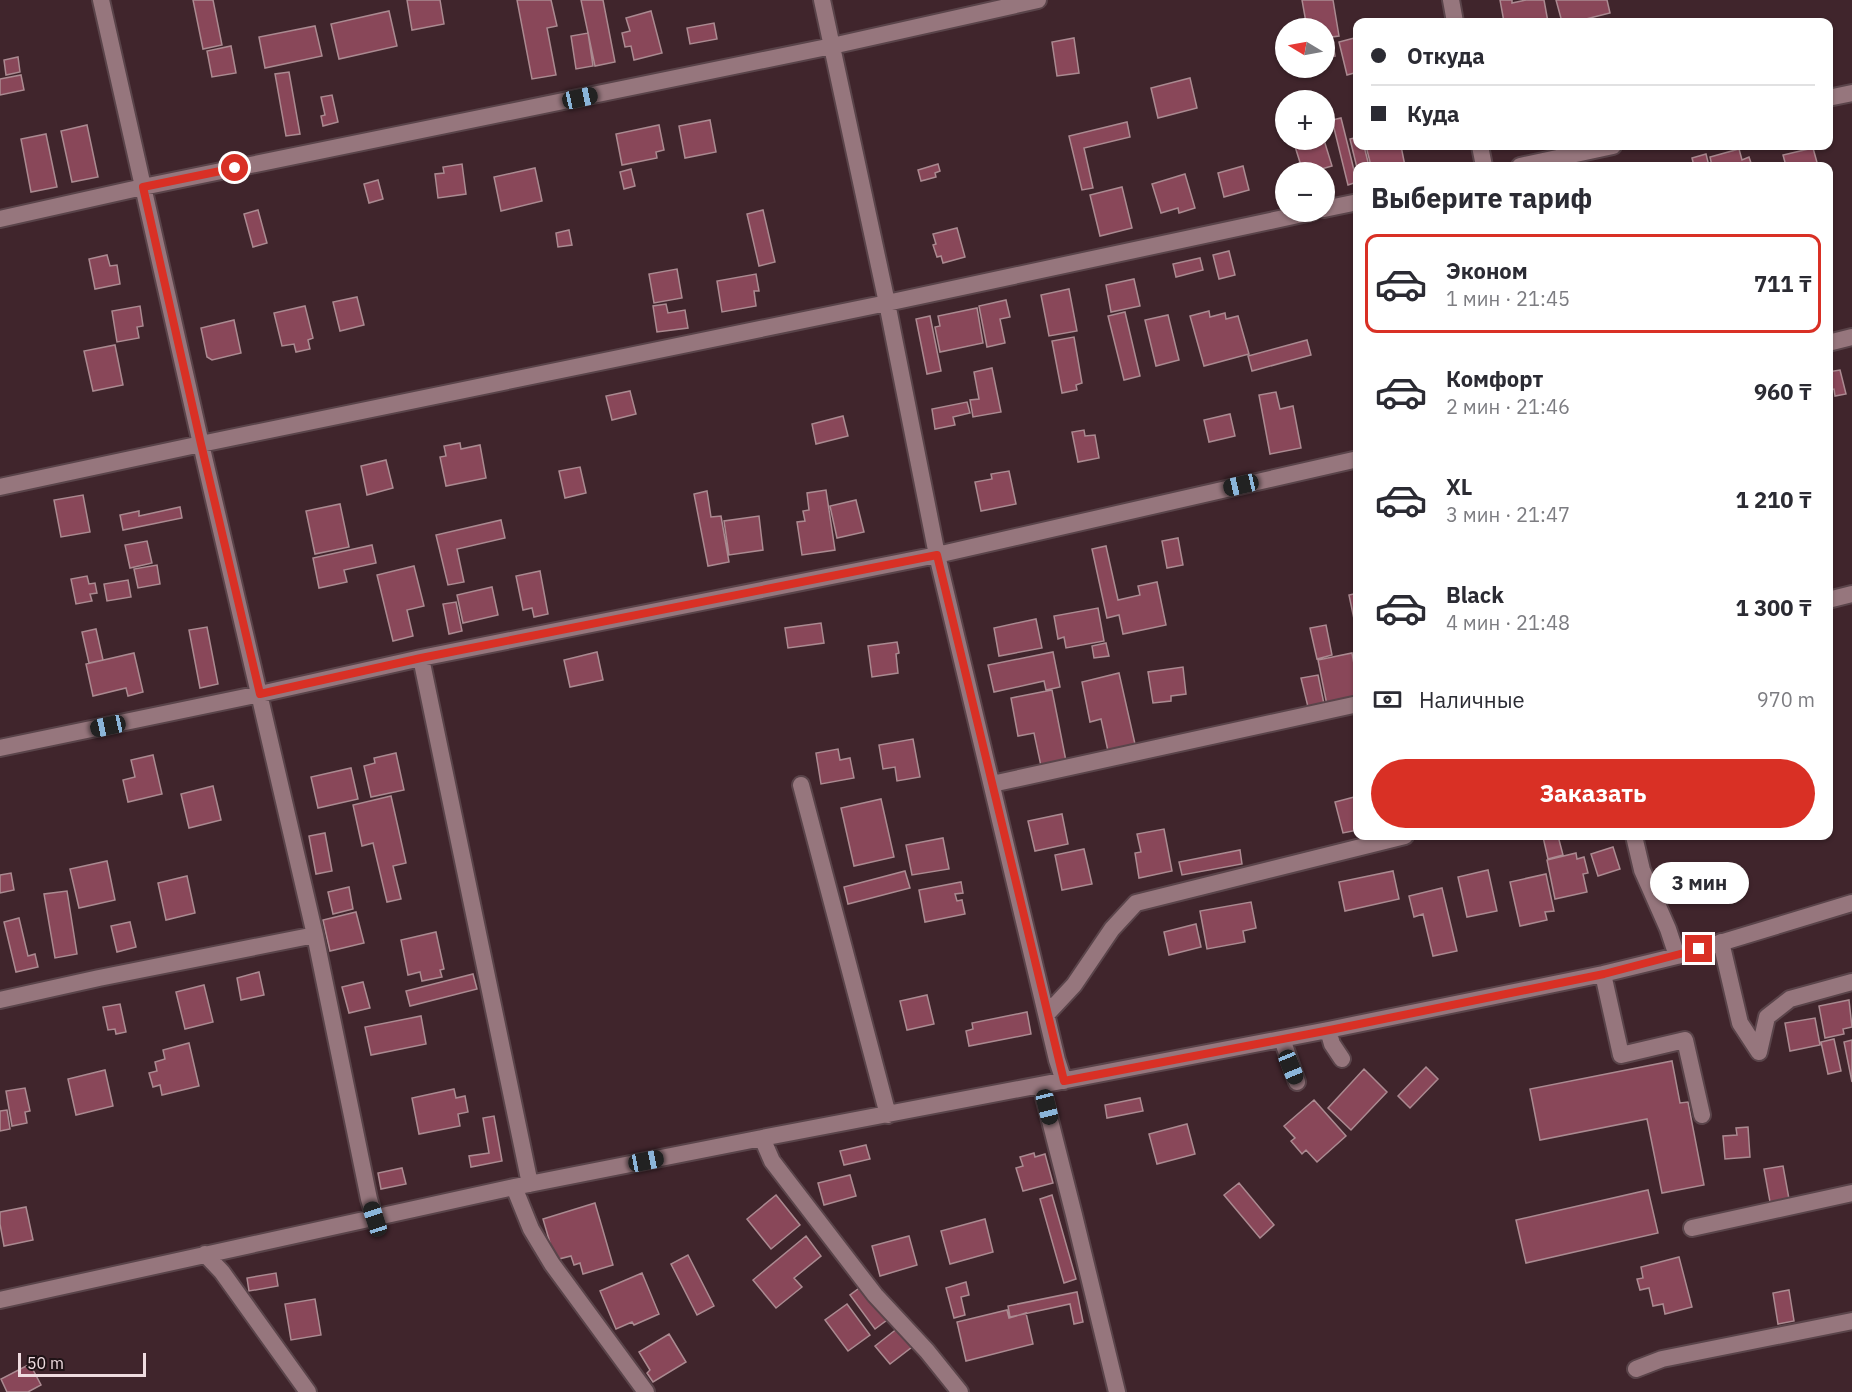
<!DOCTYPE html>
<html lang="ru">
<head>
<meta charset="utf-8">
<style>
	:root { --surface:#fff; --page:#f7f7f7; --text:#2b2b33; --muted:#7c7c81; --line:#e1e1e2; --accent:#d93025 }
	body { margin:0; font-family:"IBM Plex Sans",sans-serif; background:var(--page); color:var(--text); height:100vh; display:flex; flex-direction:column; font-size:22px; white-space:nowrap }
	* { box-sizing:border-box; margin:0 }
	p { font-size:20px; color:var(--muted) }
	.icon { flex:none; width:33px; height:33px; fill:none; stroke:currentColor; stroke-width:2; stroke-linecap:round; stroke-linejoin:round }
	.map { position:relative; flex:1; overflow:hidden }
	.details { position:absolute; left:1353px; top:162px; width:480px; height:678px; display:flex; flex-direction:column; background:var(--surface); border-radius:12px; box-shadow:0 2px 4px #0004 }
	.details>* { flex:none }
	.banner { position:absolute; left:1353px; top:18px; width:480px; height:132px; border-radius:12px; box-shadow:0 2px 4px #0004; display:grid; align-content:center; height:132px; padding:0 18px; background:var(--surface) }
	.needle { width:39px; rotate:280deg }
	.buttons { position:absolute; left:1275px; top:18px; display:grid; gap:12px }
	.buttons a { display:grid; place-items:center; width:60px; height:60px; border-radius:50%; background:var(--surface); box-shadow:0 2px 4px #0004; font-size:30px }
	.scale { position:absolute; left:18px; bottom:15px; width:128px; box-sizing:border-box; padding-left:6px; border:3px solid #efdce0; border-top:0; font-size:16px; line-height:21px; white-space:nowrap; color:#efdce0; -webkit-text-stroke:4px #1f1316; paint-order:stroke }
	.end { position:absolute; width:27px; height:27px; margin:-14px; border:8px solid #d93025; background:#fff; box-shadow:0 0 0 3px #fff }
	.from { border-radius:50% }
	.bubble { position:absolute; height:42px; border-radius:21px; background:var(--surface); box-shadow:0 2px 4px #0004; font-size:20px; font-weight:800; line-height:42px; text-align:center }
	.car { position:absolute; width:18px; height:36px; margin:-18px -9px; border-radius:8px; box-shadow:0 0 4px 2px #0007; background:linear-gradient(#222 24%,#8ab4d8 0 40%,#222 0 76%,#8ab4d8 0 86%,#222 0) }
	.banner b { display:flex; align-items:center; gap:21px; height:57px; font-size:22px }
	.banner b+b { border-top:2px solid var(--line) }
	.banner i { width:15px; height:15px; background:var(--text) }
	ul { padding:0; list-style:none }
	li { display:flex; align-items:center; gap:18px; height:99px; margin:0 12px 9px; padding:0 6px; border:3px solid transparent; border-radius:12px }
	li div { flex:1 }
	li b { display:block; font-size:22px }
	li em { font-style:normal; font-weight:800 }
	li.on { border-color:var(--accent) }
	li>.icon { width:54px; height:54px; stroke-width:1.5 }
	h2 { padding:0 18px; font-size:27px; line-height:72px }
	.pay { display:flex; align-items:center; gap:15px; height:66px; padding:0 18px; font-size:22px }
	.pay p { margin-inline-start:auto }
	.button { display:flex; gap:12px; margin-top:auto; padding:12px 18px }
	.button a { flex:1; height:69px; border-radius:36px; background:var(--accent); color:#fff; font-size:24px; font-weight:800; line-height:69px; text-align:center }
	.map>svg:first-child { display:block }
	.building { fill:#894759; stroke:#ab8a91; stroke-width:1.5 }
	.lines { fill:none; stroke-linecap:round; stroke-linejoin:round }
	.minor-casing { stroke:#5a444a; stroke-width:20 }
	.minor { stroke:#96767d; stroke-width:16 }
	.route { stroke:#d93025; stroke-width:8 }
</style>
</head>
<body>
<div class="map">
<svg width="1852" height="1392" viewBox="0 0 1852 1392">
	<rect width="100%" height="100%" fill="#40252c"/>
	<path class="building" d="M193 0H213L222 45 203 49Z
		M407 0H440L444 24 412 30Z
		M517 0H551L557 26 547 28 556 75 532 79Z
		M581 0H603L615 62 595 66Z
		M1302 0H1333L1339 36 1332 37 1335 56 1324 57V28H1307Z
		M1500 0H1512V3L1526 0H1544L1548 22H1504Z
		M1556 0H1607L1610 13 1574 22H1562Z
		M389 11 397 46 339 59 331 24Z
		M651 11 662 53 634 60 631 46 625 47 622 33 630 31 626 18Z
		M714 23 717 39 690 44 687 28Z
		M315 26 322 56 265 68 259 37Z
		M588 33 593 66 576 69 571 36Z
		M1358 37V72L1347 75 1339 42Z
		M1074 38 1079 73 1057 76 1052 42Z
		M231 46 236 73 212 77 207 51Z
		M18 57 20 72 6 75 4 60Z
		M289 72 300 134 286 136 275 74Z
		M21 75 24 90 0 95V79Z
		M1190 78 1197 108 1158 118 1151 88Z
		M332 95 338 122 323 126 321 116 325 115 321 97Z
		M1341 118 1357 182 1348 185 1332 120Z
		M710 120 716 152 685 158 679 126Z
		M1127 122 1130 137 1084 148 1093 188 1082 190 1069 136Z
		M87 125 98 177 72 182 61 131Z
		M659 125 664 150 656 152 657 158 622 165 616 134Z
		M46 134 57 187 31 192 21 139Z
		M1358 137V146H1364L1369 166H1358V172L1350 139Z
		M1293 140H1324L1332 166 1311 172H1303Z
		M1366 146H1401L1405 166H1371Z
		M1813 148 1818 166H1786L1783 155Z
		M1739 149 1742 160 1749 157 1752 166H1712L1710 157Z
		M1706 154 1709 166H1694L1692 158Z
		M462 164 466 194 438 198 435 174 444 173 443 167Z
		M938 164 940 171 935 173 936 177 921 181 918 170Z
		M1243 166 1249 190 1224 197 1218 173Z
		M535 168 542 201 501 211 494 177Z
		M631 169 635 186 624 189 620 172Z
		M1185 174 1195 208 1179 213 1178 208 1161 213 1152 184Z
		M378 180 383 199 369 203 364 184Z
		M1122 187 1132 228 1100 236 1090 195Z
		M258 210 267 243 253 247 244 214Z
		M763 210 775 262 759 266 747 214Z
		M957 228 965 257 943 263 941 256 937 257 933 245 936 244 933 234Z
		M569 230 572 245 558 247 556 233Z
		M1229 251 1235 275 1219 279 1213 255Z
		M107 255 110 266 117 265 120 284 95 289 89 259Z
		M1200 258 1203 270 1176 277 1173 264Z
		M677 269 682 298 654 303 649 274Z
		M756 274 759 291H754L756 306 722 312 717 281Z
		M1134 279 1140 306 1111 312 1106 285Z
		M1069 289 1077 331 1049 336 1041 295Z
		M357 297 364 325 340 331 333 302Z
		M1006 300 1010 317 1000 319 1005 343 987 347 979 306Z
		M666 304 668 313 685 310 688 328 657 332 653 306Z
		M140 306 143 326 137 327 139 338 117 342 112 311Z
		M305 306 313 338 308 340 310 349 296 352 294 344 282 346 274 313Z
		M977 308 983 343 940 352 935 327 940 326 938 316Z
		M1209 311 1210 317 1225 313 1226 319 1238 316 1249 354 1204 366 1190 316Z
		M1125 312 1140 376 1124 380 1108 316Z
		M1168 315 1179 360 1156 366 1145 320Z
		M930 316 941 371 927 374 916 319Z
		M234 320 241 353 212 360 207 357 201 328Z
		M1074 337 1082 383 1076 385 1077 390 1062 393 1052 341Z
		M1307 340 1311 355 1252 371 1248 356Z
		M115 345 123 385 93 391 84 351Z
		M992 368 1001 412 973 417 970 400 979 399 974 372Z
		M1840 370 1846 394 1835 396 1834 389 1828 390V372Z
		M630 391 636 414 612 420 606 396Z
		M1276 392 1280 409 1293 406 1301 448 1270 454 1259 395Z
		M967 402 970 413 953 417 955 425 935 429 932 409Z
		M1230 414 1235 436 1209 442 1204 420Z
		M843 416 848 436 816 444 812 424Z
		M1084 430 1085 436 1095 435 1099 458 1078 462 1072 432Z
		M460 443 461 449 480 445 486 478 446 486 440 457 446 456 444 446Z
		M386 460 393 488 367 495 361 466Z
		M580 467 586 493 565 498 559 471Z
		M1009 471 1016 504 981 511 975 482 992 479 991 474Z
		M826 490 835 550 802 555 797 522 805 521 803 511 809 510 807 493Z
		M707 491 711 517 721 516 729 562 708 566 694 494Z
		M83 495 90 532 61 537 54 500Z
		M856 500 864 532 837 538 830 506Z
		M340 504 349 547 315 554 306 511Z
		M180 507 182 518 123 530 120 515 139 511V516Z
		M759 516 763 550 729 555 724 521Z
		M501 520 505 538 457 549 464 582 448 585 436 535Z
		M1178 538 1183 565 1167 568 1162 541Z
		M147 541 152 563 130 568 125 545Z
		M372 545 376 563 344 570 347 582 319 588 313 558Z
		M1106 546 1118 600 1140 595 1138 586 1157 582 1166 625 1123 634 1119 615 1107 618 1092 549Z
		M157 565 160 584 138 588 134 569Z
		M414 566 424 606 407 610 413 636 393 641 377 575Z
		M540 571 548 614 534 617 532 608 523 610 516 576Z
		M87 576 89 584 95 583 97 593 90 594 92 601 76 604 71 579Z
		M128 580 131 597 107 601 104 584Z
		M492 587 498 615 463 623 457 595Z
		M1358 593V619H1354L1349 595Z
		M456 602 462 631 449 634 443 604Z
		M1098 608 1104 641 1066 648 1064 637 1058 639 1054 616Z
		M1036 619 1042 648 999 656 994 628Z
		M821 623 824 643 788 648 785 628Z
		M1326 625 1332 655 1317 659 1310 628Z
		M207 627 218 684 200 688 189 630Z
		M96 629 103 660 89 663 82 632Z
		M897 642 899 653 896 654 898 673 872 677 868 646Z
		M1106 643 1109 656 1094 658 1092 646Z
		M597 652 603 680 570 687 564 660Z
		M1053 652 1060 687 1046 690 1044 681 994 692 988 665Z
		M134 653 143 692 128 696 126 688 93 696 86 664Z
		M1352 653 1358 686V699L1327 705 1318 660Z
		M1183 667 1186 694 1171 696V701L1153 703 1148 672Z
		M1119 673 1135 744 1108 751 1101 719 1090 722 1082 682Z
		M1318 675 1324 704 1308 707 1301 678Z
		M1052 690 1066 761 1041 766 1034 733 1018 736 1011 698Z
		M913 739 920 777 897 781 895 767 883 769 879 745Z
		M838 749 840 760 850 758 854 778 821 784 816 753Z
		M396 753 404 790 371 797 364 766 375 763 374 758Z
		M153 755 162 794 128 802 123 780 135 777 131 760Z
		M351 768 358 799 318 808 311 777Z
		M213 786 221 820 189 828 181 794Z
		M391 796 406 863 393 866 401 899 387 902 373 843 362 846 353 805Z
		M1358 796V830L1343 833 1335 802Z
		M881 799 894 857 854 866 841 808Z
		M1062 814 1068 844 1035 851 1028 821Z
		M1164 829 1172 871 1139 878 1135 853 1141 852 1137 834Z
		M325 833 332 871 316 874 309 836Z
		M1550 836H1558L1563 855 1548 859 1543 837Z
		M943 838 949 869 912 875 906 845Z
		M1613 847 1620 869 1598 876 1591 854Z
		M1084 849 1092 884 1062 890 1055 855Z
		M1240 850 1242 864 1182 875 1179 862Z
		M1576 853 1577 859 1584 857 1588 873 1583 874 1587 892 1555 899 1547 860Z
		M107 861 115 900 79 908 70 869Z
		M1488 870 1497 911 1467 917 1458 877Z
		M905 871 910 888 848 904 844 887Z
		M1393 871 1399 899 1345 911 1339 882Z
		M11 873 14 890 0 893V875Z
		M1546 874 1554 911 1545 912 1547 920 1520 926 1510 882Z
		M187 876 195 913 166 920 158 883Z
		M961 882 963 893 955 894 957 901 962 900 965 914 925 922 919 890Z
		M349 887 353 909 333 914 328 892Z
		M1442 888 1457 951 1433 956 1423 914 1414 917 1409 896Z
		M67 891 77 954 55 958 44 894Z
		M1251 902 1256 928 1243 931 1245 942 1207 949 1200 911Z
		M356 912 364 943 330 951 323 920Z
		M19 918 28 956 35 954 38 967 16 972 4 922Z
		M130 922 136 947 117 952 111 926Z
		M1196 924 1201 947 1169 955 1164 932Z
		M436 932 444 969 440 970 442 977 422 981 420 972 408 975 401 940Z
		M259 972 264 995 241 1000 237 978Z
		M473 974 477 989 410 1006 406 991Z
		M363 982 370 1008 349 1013 342 987Z
		M204 985 213 1022 185 1029 176 992Z
		M927 995 934 1024 907 1030 900 1001Z
		M1849 1000 1852 1027 1843 1029 1844 1034 1825 1038 1819 1006Z
		M120 1004 126 1032 116 1034 115 1029 108 1030 103 1007Z
		M1027 1012 1031 1034 969 1046 966 1031 973 1029 972 1023Z
		M421 1016 426 1044 371 1055 365 1027Z
		M1815 1018 1820 1045 1790 1051 1785 1023Z
		M1834 1039 1841 1071 1828 1074 1821 1042Z
		M1852 1040V1082L1844 1042Z
		M189 1043 199 1086 162 1095 160 1085 153 1087 149 1073 157 1071 155 1062 165 1059 163 1050Z
		M1672 1061 1680 1103 1688 1102 1704 1185 1662 1193 1647 1119 1540 1140 1530 1089Z
		M1426 1067 1438 1079 1410 1108 1398 1096Z
		M1364 1069 1387 1092 1351 1130 1328 1108Z
		M105 1070 113 1106 76 1115 68 1079Z
		M25 1088 30 1111 25 1112 27 1123 12 1126 6 1091Z
		M454 1089 456 1098 465 1096 468 1112 458 1114 460 1126 419 1134 412 1098Z
		M1140 1098 1143 1111 1107 1118 1105 1105Z
		M1314 1100 1346 1136 1317 1162 1306 1150 1302 1154 1291 1141 1295 1138 1284 1126Z
		M7 1110 10 1129 0 1131V1111Z
		M494 1116 502 1161 471 1167 469 1156 489 1153 483 1118Z
		M1187 1124 1195 1154 1157 1164 1149 1134Z
		M1748 1127 1750 1157 1725 1159 1723 1136 1737 1135 1736 1128Z
		M866 1145 870 1159 844 1165 840 1151Z
		M1034 1153 1035 1157 1045 1154 1053 1183 1023 1191 1016 1168 1023 1166 1020 1157Z
		M1783 1166 1789 1199 1770 1202 1764 1169Z
		M402 1168 406 1184 381 1189 378 1173Z
		M850 1175 856 1196 824 1205 818 1183Z
		M1239 1183 1274 1225 1260 1238 1224 1195Z
		M1648 1190 1658 1233 1526 1263 1516 1220Z
		M776 1195 800 1225 771 1249 747 1219Z
		M1052 1195 1076 1279 1064 1283 1040 1199Z
		M595 1203 613 1265 583 1274 580 1263 574 1265 571 1256 555 1260 543 1219Z
		M26 1207 33 1240 4 1246 0 1224V1212Z
		M985 1219 993 1252 950 1264 941 1231Z
		M806 1236 821 1256 794 1278 802 1287 776 1308 753 1280Z
		M909 1236 917 1265 880 1276 872 1246Z
		M688 1255 714 1306 697 1315 671 1264Z
		M1679 1257 1692 1307 1665 1314 1663 1304 1653 1306 1649 1288 1640 1290 1637 1279 1643 1278 1641 1267Z
		M276 1273 278 1286 249 1291 247 1278Z
		M642 1273 659 1314 634 1325 632 1322 616 1329 600 1291Z
		M966 1282 969 1295 961 1297 965 1315 954 1318 946 1288Z
		M862 1286 887 1320 875 1329 850 1295Z
		M1789 1290 1794 1321 1778 1324 1773 1293Z
		M1077 1292 1083 1322 1074 1324 1070 1304 1010 1317 1008 1306Z
		M315 1299 321 1335 291 1340 285 1304Z
		M847 1304 870 1335 848 1351 825 1320Z
		M1007 1310 1009 1318 1026 1313 1033 1344 966 1361 957 1322Z
		M898 1328 912 1347 890 1364 875 1346Z
		M669 1334 686 1362 653 1382 647 1373 650 1370 639 1352Z
		M30 1364 41 1385 28 1392H7L1 1379Z"/>
	<g class="lines">
		<g class="minor-casing">
			<path id="minor" d="M101 0 201 444 315 935 369 1199 375 1219
				M822 0 887 303 937 555 1057 1060 1064 1081
				M1451 0 1455 22
				M1828 98 1852 93
				M1480 146 1484 166
				M1520 166 1613 146
				M1324 209 1358 202
				M0 219 143 187 832 46 1038 0
				M1828 343 1852 337
				M0 487 201 444 887 303 1312 212
				M1828 600 1852 594
				M421 658 530 1184
				M0 748 260 694 421 658 937 555 1358 459
				M992 784 1358 704
				M801 785 888 1115
				M1634 836 1642 870 1668 929 1677 956
				M1721 942 1740 1023 1759 1052
				M1603 974 1621 1055 1685 1040 1702 1115
				M0 1000 99 978 315 935
				M1047 1014 1074 985 1112 929 1136 903 1405 836
				M1328 1030 1332 1044 1342 1059
				M1282 1039 1297 1082
				M1759 1052 1767 1017 1790 999 1852 982
				M1041 1085 1074 1215 1117 1392
				M762 1138 772 1161 875 1295 927 1351 960 1392
				M514 1187 531 1229 552 1264 646 1392
				M1692 1228 1852 1193
				M205 1254 222 1272 308 1392
				M0 1300 514 1187 762 1138 1328 1030 1603 974 1677 956 1852 903
				M1636 1369 1662 1359 1852 1321"/>
		</g>
		<use href="#minor" class="minor"/>
	</g>
	<g class="lines">
		<path class="route" d="M235 168 143 187 201 444 260 694 421 658 937 555 1064 1081 1335 1029 1604 974 1699 949"/>
	</g>
</svg>
<div class="buttons">
<a><svg class="needle" viewBox="-14 -14 28 28"><path d="M0-13l5 13h-10z" fill="#e53935"/><path d="M0 13l5-13h-10z" fill="#7c7c81"/></svg></a>
<a>+</a>
<a>−</a>
</div>
<div class="scale">50 m</div>
<i class="end from" style="left:235px;top:168px"></i>
<i class="end" style="left:1699px;top:949px"></i>
<div class="bubble" style="left:1650px;top:862px;width:99px">3 мин</div>
<i class="car" style="left:580px;top:98px;rotate:78deg"></i>
<i class="car" style="left:1241px;top:485px;rotate:257deg"></i>
<i class="car" style="left:108px;top:726px;rotate:258deg"></i>
<i class="car" style="left:1291px;top:1067px;rotate:158deg"></i>
<i class="car" style="left:1047px;top:1107px;rotate:166deg"></i>
<i class="car" style="left:646px;top:1161px;rotate:79deg"></i>
<i class="car" style="left:375px;top:1219px;rotate:342deg"></i>
<div class="banner">
<b><i class="from"></i>Откуда</b>
<b><i></i>Куда</b>
</div>
<section class="details">
<h2>Выберите тариф</h2>
<ul>
<li class="on"><svg class="icon" aria-label="car" viewBox="0 0 24 24"><path d="M5 17H2v-5l4-1 3-4h7l3 4 3 1v5h-3M9 17h6M6 11h13"/><circle cx="7" cy="17" r="2"/><circle cx="17" cy="17" r="2"/></svg><div><b>Эконом</b><p>1 мин · 21:45</p></div><em>711 ₸</em></li>
<li><svg class="icon" aria-label="car" viewBox="0 0 24 24"><path d="M5 17H2v-5l4-1 3-4h7l3 4 3 1v5h-3M9 17h6M6 11h13"/><circle cx="7" cy="17" r="2"/><circle cx="17" cy="17" r="2"/></svg><div><b>Комфорт</b><p>2 мин · 21:46</p></div><em>960 ₸</em></li>
<li><svg class="icon" aria-label="car" viewBox="0 0 24 24"><path d="M5 17H2v-5l4-1 3-4h7l3 4 3 1v5h-3M9 17h6M6 11h13"/><circle cx="7" cy="17" r="2"/><circle cx="17" cy="17" r="2"/></svg><div><b>XL</b><p>3 мин · 21:47</p></div><em>1 210 ₸</em></li>
<li><svg class="icon" aria-label="car" viewBox="0 0 24 24"><path d="M5 17H2v-5l4-1 3-4h7l3 4 3 1v5h-3M9 17h6M6 11h13"/><circle cx="7" cy="17" r="2"/><circle cx="17" cy="17" r="2"/></svg><div><b>Black</b><p>4 мин · 21:48</p></div><em>1 300 ₸</em></li>
</ul>
<div class="pay"><svg class="icon" aria-label="cash" viewBox="0 0 24 24"><path d="M3 7h18v10H3z"/><circle cx="12" cy="12" r="2"/></svg>Наличные<p>970 m</p></div>
<div class="button"><a>Заказать</a></div>
</section>
</div>
</body>
</html>
